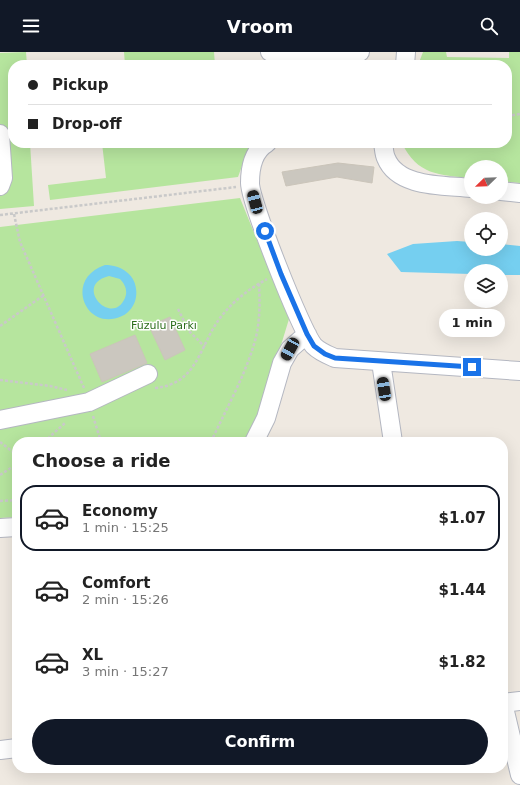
<!DOCTYPE html>
<html lang="en">
<head>
<meta charset="utf-8">
<style>
	:root { --surface:#fff; --page:#f2f2f2; --text:#222; --muted:#767676; --line:#e0e0e0; --accent:#111827 }
	body { margin:0; font-family:"DejaVu Sans",sans-serif; background:var(--page); color:var(--text); height:100vh; display:flex; flex-direction:column; font-size:15px; white-space:nowrap }
	* { box-sizing:border-box; margin:0 }
	p { font-size:13px; color:var(--muted) }
	.icon { flex:none; width:22px; height:22px; fill:none; stroke:currentColor; stroke-width:2; stroke-linecap:round; stroke-linejoin:round }
	.map { position:relative; flex:1; overflow:hidden }
	.sheet { position:absolute; left:12px; top:385px; width:496px; height:336px; display:flex; flex-direction:column; background:var(--surface); border-radius:16px; box-shadow:0 4px 16px #0002 }
	.sheet>* { flex:none }
	.top-card { position:absolute; left:8px; top:8px; width:504px; height:88px; border-radius:16px; box-shadow:0 4px 16px #0002; display:grid; align-content:center; height:88px; padding:0 20px; background:var(--surface) }
	.needle { width:26px; rotate:247deg }
	.controls { position:absolute; left:464px; top:108px; display:grid; gap:8px }
	.controls a { display:grid; place-items:center; width:44px; height:44px; border-radius:50%; background:var(--surface); box-shadow:0 4px 16px #0002; font-size:20px }
	.end { position:absolute; width:18px; height:18px; margin:-9px; border:5px solid #1a73e8; background:#fff; box-shadow:0 0 0 2px #fff }
	.from { border-radius:50% }
	.bubble { position:absolute; height:28px; border-radius:14px; background:var(--surface); box-shadow:0 4px 16px #0002; font-size:13px; font-weight:800; line-height:28px; text-align:center }
	.car { position:absolute; width:12px; height:24px; margin:-12px -6px; border-radius:5px; box-shadow:0 0 3px 1px #0007; background:linear-gradient(#222 24%,#8ab4d8 0 40%,#222 0 76%,#8ab4d8 0 86%,#222 0) }
	.top-card b { display:flex; align-items:center; gap:14px; height:38px; font-size:15px }
	.top-card b+b { border-top:1px solid var(--line) }
	.top-card i { width:10px; height:10px; background:var(--text) }
	ul { padding:0; list-style:none }
	li { display:flex; align-items:center; gap:12px; height:66px; margin:0 8px 6px; padding:0 12px; border:2px solid transparent; border-radius:16px }
	li div { flex:1 }
	li b { display:block; font-size:15px }
	li em { font-style:normal; font-weight:800 }
	li.selected { border-color:var(--accent) }
	li>.icon { width:36px; height:36px; stroke-width:1.5 }
	h2 { padding:0 20px; font-size:18px; line-height:48px }
	.primary-button { display:flex; gap:8px; margin-top:auto; padding:8px 20px }
	.primary-button a { flex:1; height:46px; border-radius:24px; background:var(--accent); color:#fff; font-size:16px; font-weight:800; line-height:46px; text-align:center }
	header { display:flex; justify-content:space-between; align-items:center; height:52px; padding:0 20px; background:var(--accent); color:#fff; font-size:18px; font-weight:800 }
	.map>svg:first-child { display:block }
	.green { fill:#b6e59e }
	.water { fill:#75cff0; fill-rule:evenodd }
	.building { fill:#cbc7bf; stroke:#cbc5ba }
	.lines { fill:none; stroke-linecap:round; stroke-linejoin:round }
	.minor-casing { stroke:#b4b7c1; stroke-width:20 }
	.path { stroke:#c9c9c9; stroke-width:2.5; stroke-dasharray:3 2; stroke-linecap:butt }
	.minor { stroke:#fff; stroke-width:18 }
	.route { stroke:#1a73e8; stroke-width:5 }
	.labels { text-anchor:middle; dominant-baseline:central; stroke-width:3; stroke-linejoin:round; paint-order:stroke }
	.park-label { font-size:11px; fill:#2c6e1b; stroke:#fff }
</style>
</head>
<body>
<header><svg class="icon" aria-label="menu" viewBox="0 0 24 24"><path d="M4 6h16M4 12h16M4 18h16"/></svg>Vroom<svg class="icon" aria-label="search" viewBox="0 0 24 24"><circle cx="10" cy="10" r="6"/><path d="M15 15l6 6"/></svg></header>
<div class="map">
<svg width="520" height="733" viewBox="0 0 520 733">
	<rect width="100%" height="100%" fill="#efe9e1"/>
	<path class="green" d="M26 0 27 13H13V91H30L34 154 0 157V1Z
		M124 0H214L215 13H125Z
		M423 0H446L447 5 509 6V0H520V131L501 129V115H471V126C439 123 417 123 402 91H507V13H418Z
		M102 91H255L247 100 238 125 50 148 48 133 106 126Z
		M240 146 289 267 260 362 245 390H17V465L0 466V175Z"/>
	<path class="water" d="M457 189 471 190V197H501V192L520 194V223H501V219H471V222L401 220 387 202 413 192Z
		M105 213C123 213 139 225 136 245 135 253 129 261 122 264 86 281 63 227 105 213ZM109 224 120 227C125 232 128 239 125 246 112 276 72 233 109 224Z"/>
	<path class="building" d="M338 111 374 115 372 131 337 125 286 134 282 120Z
		M170 265 185 298 165 308 149 274Z
		M135 283 147 311 102 330 90 302Z"/>
	<g class="lines">
		<g class="minor-casing">
			<path id="minor" d="M270 0 280 4 360 0
				M405 13 406 0
				M0 82 3 126 0 134
				M267 91C253 99 250 117 250 131 250 149 302 281 314 294 320 300 328 303 335 306L520 319
				M383 91C384 96 384 102 386 106 398 136 444 133 471 136
				M501 139 520 141
				M381 310 393 390
				M0 368 89 350 148 322
				M254 390 266 366 282 311 290 297 307 282
				M0 476 17 475
				M503 651 520 723
				M503 651 520 649
				M0 698 17 696"/>
		</g>
		<path class="path" d="M507 64 520 62
			M14 162 20 190 84 336
			M0 163 236 135
			M178 257 189 279 205 295
			M0 274 44 243
			M0 328 50 334 67 338
			M155 336C198 332 199 294 220 266 233 249 249 237 267 227
			M93 364 101 390
			M0 390 17 403
			M44 390 65 371
			M211 390C226 357 245 324 255 289 260 271 260 250 259 231
			M0 423 17 412
			M0 449 17 448"/>
		<use href="#minor" class="minor"/>
	</g>
	<g class="lines">
		<path class="route" d="M265 179 281 222 307 282 314 294 325 302 335 306 472 315"/>
	</g>
	<g class="labels">
		<g class="park-label">
			<text x="164" y="273">Füzulu Parkı</text>
		</g>
	</g>
</svg>
<div class="controls">
<a><svg class="needle" viewBox="-14 -14 28 28"><path d="M0-13l5 13h-10z" fill="#e53935"/><path d="M0 13l5-13h-10z" fill="#767676"/></svg></a>
<a><svg class="icon" aria-label="locate" viewBox="0 0 24 24"><circle cx="12" cy="12" r="6"/><path d="M12 2v4M12 18v4M2 12h4M18 12h4"/></svg></a>
<a><svg class="icon" aria-label="layers" viewBox="0 0 24 24"><path d="M12 4l9 5-9 5-9-5zM3 14l9 5 9-5"/></svg></a>
</div>
<i class="end from" style="left:265px;top:179px"></i>
<i class="end" style="left:472px;top:315px"></i>
<div class="bubble" style="left:439px;top:257px;width:66px">1 min</div>
<i class="car" style="left:255px;top:150px;rotate:345deg"></i>
<i class="car" style="left:290px;top:297px;rotate:209deg"></i>
<i class="car" style="left:384px;top:337px;rotate:351deg"></i>
<div class="top-card">
<b><i class="from"></i>Pickup</b>
<b><i></i>Drop-off</b>
</div>
<section class="sheet">
<h2>Choose a ride</h2>
<ul>
<li class="selected"><svg class="icon" aria-label="car" viewBox="0 0 24 24"><path d="M5 17H2v-5l4-1 3-4h7l3 4 3 1v5h-3M9 17h6M6 11h13"/><circle cx="7" cy="17" r="2"/><circle cx="17" cy="17" r="2"/></svg><div><b>Economy</b><p>1 min · 15:25</p></div><em>$1.07</em></li>
<li><svg class="icon" aria-label="car" viewBox="0 0 24 24"><path d="M5 17H2v-5l4-1 3-4h7l3 4 3 1v5h-3M9 17h6M6 11h13"/><circle cx="7" cy="17" r="2"/><circle cx="17" cy="17" r="2"/></svg><div><b>Comfort</b><p>2 min · 15:26</p></div><em>$1.44</em></li>
<li><svg class="icon" aria-label="car" viewBox="0 0 24 24"><path d="M5 17H2v-5l4-1 3-4h7l3 4 3 1v5h-3M9 17h6M6 11h13"/><circle cx="7" cy="17" r="2"/><circle cx="17" cy="17" r="2"/></svg><div><b>XL</b><p>3 min · 15:27</p></div><em>$1.82</em></li>
</ul>
<div class="primary-button"><a>Confirm</a></div>
</section>
</div>
</body>
</html>
